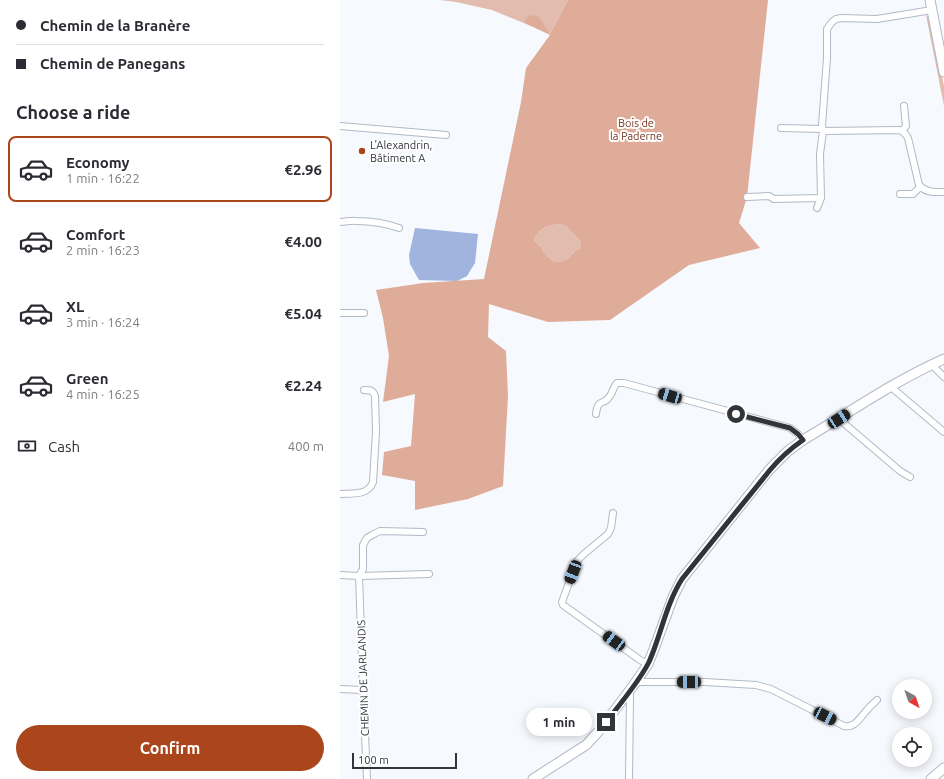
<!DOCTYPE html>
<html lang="en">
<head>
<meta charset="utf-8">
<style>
	:root { --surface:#fff; --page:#f7f7f7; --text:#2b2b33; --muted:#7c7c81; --line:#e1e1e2; --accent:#ab451b }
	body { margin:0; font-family:Ubuntu,sans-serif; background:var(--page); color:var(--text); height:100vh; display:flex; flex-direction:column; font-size:15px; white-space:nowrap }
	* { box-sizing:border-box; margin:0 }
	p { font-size:13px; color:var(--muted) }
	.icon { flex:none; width:22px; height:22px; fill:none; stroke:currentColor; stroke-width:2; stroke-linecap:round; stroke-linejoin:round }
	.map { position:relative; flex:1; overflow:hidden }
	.sheet { display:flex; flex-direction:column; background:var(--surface); width:340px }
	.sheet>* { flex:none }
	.banner { display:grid; align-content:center; height:88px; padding:0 16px; background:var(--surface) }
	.needle { width:26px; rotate:140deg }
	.tools { position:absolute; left:552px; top:679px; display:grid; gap:8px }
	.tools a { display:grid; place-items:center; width:40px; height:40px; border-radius:50%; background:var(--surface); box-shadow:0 2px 10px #0003; font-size:20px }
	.scale { position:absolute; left:12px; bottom:10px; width:105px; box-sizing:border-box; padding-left:4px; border:2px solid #32343a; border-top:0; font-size:11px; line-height:14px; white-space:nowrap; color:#32343a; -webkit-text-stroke:3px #fff; paint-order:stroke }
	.end { position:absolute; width:18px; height:18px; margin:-9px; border:5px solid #32343a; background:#fff; box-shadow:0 0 0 2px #fff }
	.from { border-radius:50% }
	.bubble { position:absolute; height:28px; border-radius:14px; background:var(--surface); box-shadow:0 2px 10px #0003; font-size:13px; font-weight:700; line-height:28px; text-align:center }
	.car { position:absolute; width:12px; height:24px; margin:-12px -6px; border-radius:5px; box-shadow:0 0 3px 1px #0007; background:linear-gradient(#222 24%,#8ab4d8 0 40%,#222 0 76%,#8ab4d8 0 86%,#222 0) }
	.banner b { display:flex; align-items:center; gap:14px; height:38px; font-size:15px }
	.banner b+b { border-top:1px solid var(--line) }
	.banner i { width:10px; height:10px; background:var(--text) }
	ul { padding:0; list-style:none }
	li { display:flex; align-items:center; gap:12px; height:66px; margin:0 8px 6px; padding:0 8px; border:2px solid transparent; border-radius:8px }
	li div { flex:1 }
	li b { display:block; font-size:15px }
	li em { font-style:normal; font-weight:700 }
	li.current { border-color:var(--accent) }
	li>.icon { width:36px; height:36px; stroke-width:1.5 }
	h2 { padding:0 16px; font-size:18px; line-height:48px }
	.pay { display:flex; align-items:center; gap:10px; height:44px; padding:0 16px; font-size:15px }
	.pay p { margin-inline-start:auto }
	.cta { display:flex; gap:8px; margin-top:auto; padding:8px 16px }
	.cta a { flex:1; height:46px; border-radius:24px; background:var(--accent); color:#fff; font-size:16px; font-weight:700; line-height:46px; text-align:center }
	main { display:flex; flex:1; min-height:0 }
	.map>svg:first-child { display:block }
	.green { fill:#e2bcaf }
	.forest { fill:#dfac9a; fill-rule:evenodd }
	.water { fill:#a0b4df }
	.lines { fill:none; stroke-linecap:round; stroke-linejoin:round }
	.street-casing { stroke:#b2b9c6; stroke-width:8 }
	.secondary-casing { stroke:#b2b9c6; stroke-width:11 }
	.street { stroke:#fff; stroke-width:6 }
	.secondary { stroke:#fff; stroke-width:9 }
	.route { stroke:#32343a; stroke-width:5 }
	.poi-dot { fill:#ab451b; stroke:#fff; stroke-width:1.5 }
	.labels { text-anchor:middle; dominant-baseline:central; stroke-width:4; stroke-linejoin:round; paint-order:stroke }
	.park-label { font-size:11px; fill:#76371f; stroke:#fff }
	.poi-label { font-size:11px; fill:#32343a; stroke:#fff; text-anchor:start }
	.street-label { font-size:11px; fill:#32343a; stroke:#fff }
</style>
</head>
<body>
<main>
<section class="sheet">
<div class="banner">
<b><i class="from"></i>Chemin de la Branère</b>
<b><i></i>Chemin de Panegans</b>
</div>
<h2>Choose a ride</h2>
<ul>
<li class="current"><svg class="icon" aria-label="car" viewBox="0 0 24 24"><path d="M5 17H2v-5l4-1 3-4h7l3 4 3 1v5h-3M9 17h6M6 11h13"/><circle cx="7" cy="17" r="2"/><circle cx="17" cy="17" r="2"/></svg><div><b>Economy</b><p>1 min · 16:22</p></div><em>€2.96</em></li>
<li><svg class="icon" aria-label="car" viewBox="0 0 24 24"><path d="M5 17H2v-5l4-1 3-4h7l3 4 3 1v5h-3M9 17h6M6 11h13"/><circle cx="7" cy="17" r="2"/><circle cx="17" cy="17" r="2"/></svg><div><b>Comfort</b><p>2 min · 16:23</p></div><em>€4.00</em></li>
<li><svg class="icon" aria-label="car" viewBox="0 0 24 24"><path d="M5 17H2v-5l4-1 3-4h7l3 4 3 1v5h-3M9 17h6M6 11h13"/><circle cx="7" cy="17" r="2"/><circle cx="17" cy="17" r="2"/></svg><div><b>XL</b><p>3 min · 16:24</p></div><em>€5.04</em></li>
<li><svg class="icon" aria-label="car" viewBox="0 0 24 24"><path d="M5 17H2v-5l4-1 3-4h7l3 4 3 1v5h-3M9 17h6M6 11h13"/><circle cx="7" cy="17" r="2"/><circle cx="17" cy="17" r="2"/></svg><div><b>Green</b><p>4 min · 16:25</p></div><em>€2.24</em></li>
</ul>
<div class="pay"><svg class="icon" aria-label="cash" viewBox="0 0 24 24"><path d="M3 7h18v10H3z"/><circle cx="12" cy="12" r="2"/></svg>Cash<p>400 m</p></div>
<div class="cta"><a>Confirm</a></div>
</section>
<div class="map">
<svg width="604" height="779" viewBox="0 0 604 779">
	<rect width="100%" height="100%" fill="#f6f9fe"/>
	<path class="green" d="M100 0H228L210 34 152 10 116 2Z
		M586 15 590 19 591 21 604 86V106Z
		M221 224 227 227 241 242V248L235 251 228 259 219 262 213 261 204 253 201 247 194 240C200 227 207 225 221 224Z"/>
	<path class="forest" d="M228 0H428L407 197 399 223 420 248 349 265 270 320 208 322 149 304 148 337 166 351 168 396 163 486 128 499 75 510V481L42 475 44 452 71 446 75 394 43 402 49 356 43 318 36 290 83 283 144 279 181 102 186 68 210 35 185 23V19L191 15 199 17 210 34ZM221 224 227 227 241 242V248L235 251 228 259 219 262 213 261 204 253 201 247 194 240C200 227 207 225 221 224Z"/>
	<path class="water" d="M75 228 138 234 135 263 127 276 117 281 79 280 70 264 69 255Z"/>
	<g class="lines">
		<g class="street-casing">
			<path id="street" d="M592 10 537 19 501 18 496 19 492 22 487 29V58L482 125 483 131 559 130C563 131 566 134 568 138L579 185C586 193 594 192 604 192
				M0 126 106 135
				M441 128 482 129
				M562 131 566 126 564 106
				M560 194H573L580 187
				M407 197 429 196 434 199 481 198
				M477 208 481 198 480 154 483 131
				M0 222C6 222 11 220 16 221 31 221 45 223 59 228
				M0 313H24
				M592 365 604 377
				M551 387 604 432
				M256 414C258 397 264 406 269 397 273 393 273 387 277 383H284L450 428 458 434 463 440
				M499 419 560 471 570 477
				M0 494C12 493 28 496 33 482L36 432 35 396C33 390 30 390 24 390
				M273 513 271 528 268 534 244 554 237 561 222 602 223 605 300 660 308 664
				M0 575 19 576 89 574
				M296 682H365L416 685 431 689 504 726C516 728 520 717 527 710 530 706 534 703 537 700
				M0 689 23 690
				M27 779 23 690 19 576 23 569V545L27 538 32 535 40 531 83 532
				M289 779 290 696V690"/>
		</g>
		<g class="secondary-casing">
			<path id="secondary" d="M590 0 604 72
				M193 779 246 745 258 732 293 686 308 664 314 649 333 597 342 579 429 470 448 451 463 440C509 413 554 381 604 359
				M591 779 604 768"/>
		</g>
		<use href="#street" class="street"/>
		<use href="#secondary" class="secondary"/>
	</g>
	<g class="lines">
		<path class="route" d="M266 722C280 704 299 682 309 662 321 635 326 604 342 579L430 470C440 458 450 449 463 440L458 434 450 428 396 414"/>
	</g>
	<circle class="poi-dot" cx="22" cy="151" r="4"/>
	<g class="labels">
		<g class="park-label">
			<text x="296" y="123">Bois de<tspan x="296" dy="13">la Paderne</tspan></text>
		</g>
		<g class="poi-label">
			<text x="30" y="145">L'Alexandrin,<tspan x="30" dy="13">Bâtiment A</tspan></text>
		</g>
		<g class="street-label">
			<text transform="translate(23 678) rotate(-92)">CHEMIN DE JARLANDIS</text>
		</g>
	</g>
</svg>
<div class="tools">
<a><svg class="needle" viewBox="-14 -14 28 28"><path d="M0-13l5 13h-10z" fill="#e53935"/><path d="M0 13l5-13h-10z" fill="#7c7c81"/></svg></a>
<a><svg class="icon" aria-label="locate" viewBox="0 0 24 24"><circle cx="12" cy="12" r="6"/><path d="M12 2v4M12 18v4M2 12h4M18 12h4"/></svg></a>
</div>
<div class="scale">100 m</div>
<i class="end from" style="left:396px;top:414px"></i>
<i class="end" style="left:266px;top:722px"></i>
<div class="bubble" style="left:186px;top:708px;width:66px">1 min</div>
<i class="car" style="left:330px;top:396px;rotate:286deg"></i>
<i class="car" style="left:499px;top:419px;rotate:57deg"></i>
<i class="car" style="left:233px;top:572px;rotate:201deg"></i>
<i class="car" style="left:274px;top:641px;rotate:306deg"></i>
<i class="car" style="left:349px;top:682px;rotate:270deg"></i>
<i class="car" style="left:485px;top:716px;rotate:117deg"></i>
</div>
</main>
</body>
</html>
